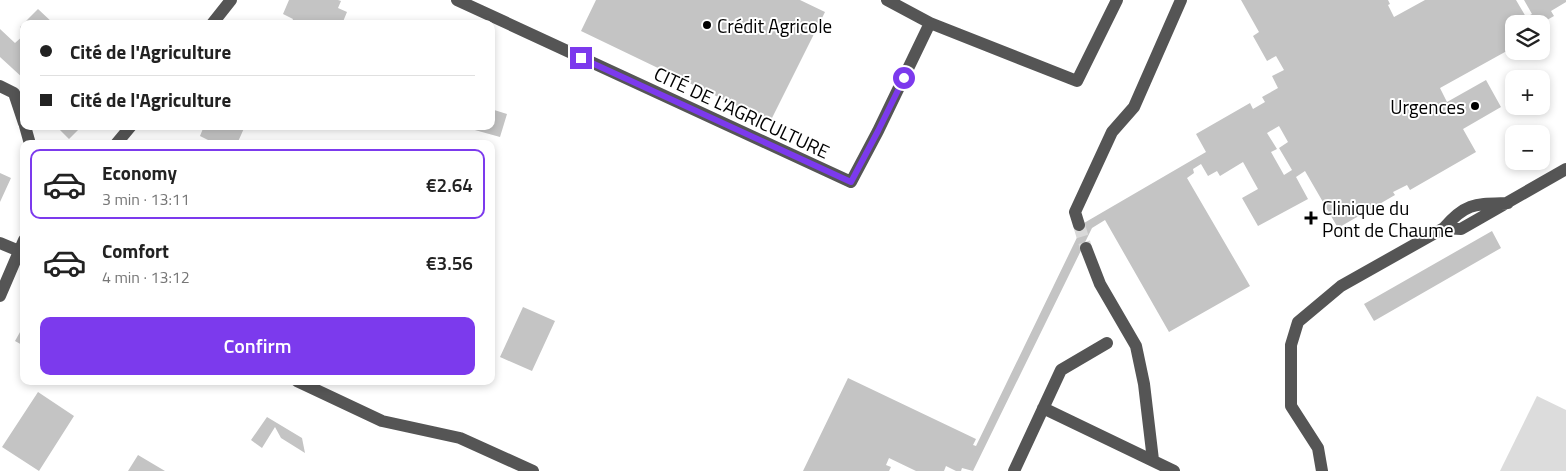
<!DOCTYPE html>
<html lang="en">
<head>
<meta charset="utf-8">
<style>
	:root { --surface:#fff; --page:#f2f2f2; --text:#222; --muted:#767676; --line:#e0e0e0; --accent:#7c3aed }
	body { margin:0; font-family:"Titillium Web",sans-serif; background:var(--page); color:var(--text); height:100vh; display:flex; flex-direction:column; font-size:19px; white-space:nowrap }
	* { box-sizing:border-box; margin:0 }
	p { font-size:16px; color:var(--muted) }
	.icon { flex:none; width:28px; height:28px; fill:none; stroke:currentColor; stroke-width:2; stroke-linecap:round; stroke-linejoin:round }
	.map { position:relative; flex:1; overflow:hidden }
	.sheet { position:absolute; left:20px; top:140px; width:475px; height:245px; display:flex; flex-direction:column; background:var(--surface); border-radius:10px; box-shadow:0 2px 8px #0003 }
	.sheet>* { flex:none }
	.hud { position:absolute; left:20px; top:20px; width:475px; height:110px; border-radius:10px; box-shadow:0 2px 8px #0003; display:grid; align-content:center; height:110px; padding:0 20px; background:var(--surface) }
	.controls { position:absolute; left:1505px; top:15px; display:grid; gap:10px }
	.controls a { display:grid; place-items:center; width:45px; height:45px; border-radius:10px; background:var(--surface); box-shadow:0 2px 8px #0003; font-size:25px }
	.end { position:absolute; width:22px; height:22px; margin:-11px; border:6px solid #7c3aed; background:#fff; box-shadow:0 0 0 2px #fff }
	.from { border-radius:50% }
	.hud b { display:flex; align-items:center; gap:18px; height:48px; font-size:19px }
	.hud b+b { border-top:1px solid var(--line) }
	.hud i { width:12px; height:12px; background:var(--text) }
	ul { padding:9px 0 0; list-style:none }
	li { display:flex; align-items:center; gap:15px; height:70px; margin:0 10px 8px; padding:0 10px; border:2px solid transparent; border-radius:10px }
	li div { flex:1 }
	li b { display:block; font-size:19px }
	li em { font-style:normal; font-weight:600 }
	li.active { border-color:var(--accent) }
	li>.icon { width:45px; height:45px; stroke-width:1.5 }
	.primary-button { display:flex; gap:10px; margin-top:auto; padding:10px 20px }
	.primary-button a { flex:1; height:58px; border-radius:10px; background:var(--accent); color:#fff; font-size:20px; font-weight:600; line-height:58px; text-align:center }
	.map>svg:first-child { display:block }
	.green { fill:#dcdcdc }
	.building { fill:#c4c4c4; fill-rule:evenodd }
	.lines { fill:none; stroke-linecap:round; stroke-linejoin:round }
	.minor-tunnel { stroke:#d9d9d9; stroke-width:12; stroke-dasharray:12 6; stroke-linecap:butt }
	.minor { stroke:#555; stroke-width:12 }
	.route { stroke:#7c3aed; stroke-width:6 }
	.poi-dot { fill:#000; stroke:#fff; stroke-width:2 }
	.labels { text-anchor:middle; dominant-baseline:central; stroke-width:4; stroke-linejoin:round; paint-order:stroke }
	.poi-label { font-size:19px; fill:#000; stroke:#fff; text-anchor:start }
	.street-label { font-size:19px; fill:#000; stroke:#fff }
</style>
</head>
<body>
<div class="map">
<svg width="1566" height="471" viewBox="0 0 1566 471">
	<rect width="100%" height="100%" fill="#fff"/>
	<path class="green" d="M1537 396 1566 410V471H1500Z"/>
	<path class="building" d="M289 0H338L341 1 338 8 347 12 342 24H291L293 19 283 14Z
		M596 0H800L825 12 770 122 581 31Z
		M1241 0H1388L1390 4 1388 5 1394 17 1425 0H1516L1526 17 1532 14 1524 0H1566V2L1551 11 1554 16 1540 24 1535 19 1530 22 1531 24H1514V47L1440 88 1447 102 1486 80 1501 107 1463 129 1476 152 1410 190 1407 185 1393 192 1395 195 1338 228 1305 171 1296 177 1308 199 1258 226 1242 198 1258 189 1243 162 1220 176 1217 171 1208 176 1201 164 1193 169 1194 173 1187 178 1250 286 1169 332 1105 220 1092 228 973 471 962 468 961 471H956L946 466 944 471H916L889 458 886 465 891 467 889 471H803L848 378 976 439 973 445 976 446 1084 223 1206 152 1196 134 1250 103 1253 109 1265 102 1262 97 1278 88 1272 76 1284 70 1276 56 1267 61 1253 36 1259 32ZM1279 126 1288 142 1279 148 1292 170 1284 175 1271 152 1277 149 1267 133Z
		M38 9 54 24H24V31L20 27Z
		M0 29 15 43 24 35V79L0 57Z
		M491 109 507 114 500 137 464 127 491 126Z
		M56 126H82L69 139Z
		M204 126H245L237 144H216L200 136Z
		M0 173 11 178 0 202Z
		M1492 231 1501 248 1374 321 1364 304Z
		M523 307 555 321 532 371 500 357Z
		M24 325V346L15 341Z
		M38 392 74 416 39 471 2 447Z
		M267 417 302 438 305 453 281 438 275 427 262 448 251 440Z
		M138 455 165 471H128Z"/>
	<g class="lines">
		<path class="minor-tunnel" d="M1079 225 1086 248"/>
		<path class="minor" d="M457 0 851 182 878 131 930 23 887 0
			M930 23 1077 81 1117 0
			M212 24 231 0
			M0 86 14 93 24 123
			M25 126 30 144
			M116 144 131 126
			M1079 225 1075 212 1112 132 1134 107 1181 0
			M1444 228 1461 229 1566 169
			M0 243 24 253
			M1086 248 1100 284 1136 346 1144 384 1153 460
			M0 296 24 240
			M297 381 382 421 460 438 533 471
			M1043 408 1174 471
			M1014 471 1061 370 1107 343
			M1322 471 1318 448 1291 406V345L1298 322 1341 286 1444 228C1466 202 1477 204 1508 203"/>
	</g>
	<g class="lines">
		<path class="route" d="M581 58 851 182 878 131 904 78"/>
	</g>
	<g class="poi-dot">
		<circle cx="707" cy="25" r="5"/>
		<circle cx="1475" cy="106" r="5"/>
		<path d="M1308.5 210.5h5v5h5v5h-5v5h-5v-5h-5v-5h5z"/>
	</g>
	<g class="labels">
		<g class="poi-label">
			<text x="717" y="25">Crédit Agricole</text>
			<text x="1465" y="106" text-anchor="end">Urgences</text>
			<text x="1322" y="207">Clinique du<tspan x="1322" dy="22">Pont de Chaume</tspan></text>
		</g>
		<g class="street-label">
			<text transform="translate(742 112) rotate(25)">CITÉ DE L'AGRICULTURE</text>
		</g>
	</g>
</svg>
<div class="controls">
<a><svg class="icon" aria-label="layers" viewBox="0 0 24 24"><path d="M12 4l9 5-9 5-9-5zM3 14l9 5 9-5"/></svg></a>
<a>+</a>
<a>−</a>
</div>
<i class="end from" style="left:904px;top:78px"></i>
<i class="end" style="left:581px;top:58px"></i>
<div class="hud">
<b><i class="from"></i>Cité de l'Agriculture</b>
<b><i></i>Cité de l'Agriculture</b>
</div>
<section class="sheet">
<ul>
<li class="active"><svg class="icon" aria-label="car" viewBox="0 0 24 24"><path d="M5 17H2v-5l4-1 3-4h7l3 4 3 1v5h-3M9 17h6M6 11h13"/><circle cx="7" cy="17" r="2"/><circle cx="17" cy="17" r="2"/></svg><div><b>Economy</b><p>3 min · 13:11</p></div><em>€2.64</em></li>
<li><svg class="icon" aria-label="car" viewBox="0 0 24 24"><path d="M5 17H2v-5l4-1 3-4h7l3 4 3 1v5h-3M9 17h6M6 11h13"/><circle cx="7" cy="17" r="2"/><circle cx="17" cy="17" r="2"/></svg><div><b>Comfort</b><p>4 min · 13:12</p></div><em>€3.56</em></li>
</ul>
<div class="primary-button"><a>Confirm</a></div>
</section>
</div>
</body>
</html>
